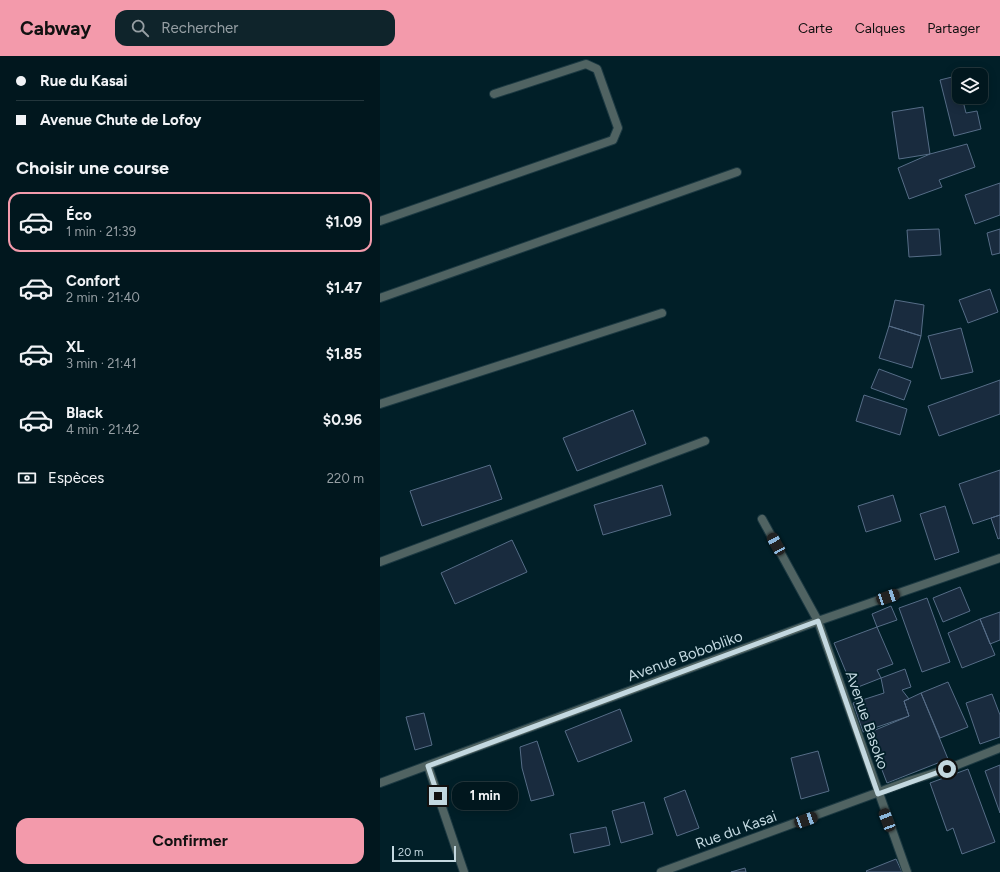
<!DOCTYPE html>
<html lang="fr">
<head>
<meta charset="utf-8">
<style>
	:root { --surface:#01171e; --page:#0f242b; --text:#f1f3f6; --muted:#969fa4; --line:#23363c; --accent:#f39aab }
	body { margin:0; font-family:Figtree,sans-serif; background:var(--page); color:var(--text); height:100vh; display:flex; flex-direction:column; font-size:15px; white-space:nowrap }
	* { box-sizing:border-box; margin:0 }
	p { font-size:13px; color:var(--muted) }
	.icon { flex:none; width:22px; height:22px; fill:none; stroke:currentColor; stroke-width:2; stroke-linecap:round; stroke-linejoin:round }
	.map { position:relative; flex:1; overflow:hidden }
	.drawer { display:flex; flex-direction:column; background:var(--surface); width:380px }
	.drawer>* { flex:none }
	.hud { display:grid; align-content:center; height:88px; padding:0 16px; background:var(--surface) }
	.buttons { position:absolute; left:572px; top:12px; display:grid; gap:8px }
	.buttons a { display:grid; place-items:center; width:36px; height:36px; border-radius:8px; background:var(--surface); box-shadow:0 2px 10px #0003,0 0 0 1px var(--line); font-size:20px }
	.scale { position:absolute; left:12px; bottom:10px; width:64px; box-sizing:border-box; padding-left:4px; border:2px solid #c3d8e0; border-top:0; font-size:11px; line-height:14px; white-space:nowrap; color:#c3d8e0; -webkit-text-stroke:3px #011f28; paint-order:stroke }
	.end { position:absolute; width:18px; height:18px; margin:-9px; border:5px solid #c3d8e0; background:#111; box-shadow:0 0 0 2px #111 }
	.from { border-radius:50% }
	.bubble { position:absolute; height:28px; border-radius:12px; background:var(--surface); box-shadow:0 2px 10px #0003,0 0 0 1px var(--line); font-size:13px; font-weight:700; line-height:28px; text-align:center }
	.car { position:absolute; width:12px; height:24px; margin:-12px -6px; border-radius:5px; box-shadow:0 0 3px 1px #0007; background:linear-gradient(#222 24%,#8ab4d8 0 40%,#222 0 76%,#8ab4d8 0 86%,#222 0) }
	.hud b { display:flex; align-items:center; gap:14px; height:38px; font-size:15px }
	.hud b+b { border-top:1px solid var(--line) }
	.hud i { width:10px; height:10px; background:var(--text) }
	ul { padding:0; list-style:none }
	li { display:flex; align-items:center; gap:12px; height:60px; margin:0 8px 6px; padding:0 8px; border:2px solid transparent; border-radius:12px }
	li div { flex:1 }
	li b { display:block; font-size:15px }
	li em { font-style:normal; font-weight:700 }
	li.selected { border-color:var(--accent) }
	li>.icon { width:36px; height:36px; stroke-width:1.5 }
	h2 { padding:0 16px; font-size:18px; line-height:48px }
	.pay { display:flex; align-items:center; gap:10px; height:44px; padding:0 16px; font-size:15px }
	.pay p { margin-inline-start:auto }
	.button { display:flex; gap:8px; margin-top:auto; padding:8px 16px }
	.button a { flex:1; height:46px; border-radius:12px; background:var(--accent); color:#111; font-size:16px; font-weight:700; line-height:46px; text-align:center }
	header { display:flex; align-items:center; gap:24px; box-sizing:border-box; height:56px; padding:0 20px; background:var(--accent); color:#111 }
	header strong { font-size:19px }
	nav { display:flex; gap:22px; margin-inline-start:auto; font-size:14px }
	.search { width:280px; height:36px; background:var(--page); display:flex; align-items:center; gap:10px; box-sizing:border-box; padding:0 14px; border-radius:12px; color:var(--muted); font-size:15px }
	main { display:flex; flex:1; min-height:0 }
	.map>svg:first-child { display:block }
	.building { fill:#192b3e; stroke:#566d87 }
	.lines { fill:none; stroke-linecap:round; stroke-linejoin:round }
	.minor-casing { stroke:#1c3942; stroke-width:10 }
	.minor { stroke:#506362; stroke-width:8 }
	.route { stroke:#c3d8e0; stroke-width:5 }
	.labels { text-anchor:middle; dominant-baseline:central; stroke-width:3.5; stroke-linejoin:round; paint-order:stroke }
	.street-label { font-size:15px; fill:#c3d8e0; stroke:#011f28 }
</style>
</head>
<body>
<header>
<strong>Cabway</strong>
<div class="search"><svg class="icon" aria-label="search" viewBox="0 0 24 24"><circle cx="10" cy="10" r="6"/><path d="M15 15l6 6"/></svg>Rechercher</div>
<nav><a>Carte</a><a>Calques</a><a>Partager</a></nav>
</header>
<main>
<section class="drawer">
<div class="hud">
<b><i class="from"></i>Rue du Kasai</b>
<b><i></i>Avenue Chute de Lofoy</b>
</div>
<h2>Choisir une course</h2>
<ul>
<li class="selected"><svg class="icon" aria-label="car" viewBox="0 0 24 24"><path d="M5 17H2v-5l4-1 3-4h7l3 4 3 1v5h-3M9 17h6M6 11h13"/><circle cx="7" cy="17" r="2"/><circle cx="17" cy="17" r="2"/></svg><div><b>Éco</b><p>1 min · 21:39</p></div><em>$1.09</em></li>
<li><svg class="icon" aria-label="car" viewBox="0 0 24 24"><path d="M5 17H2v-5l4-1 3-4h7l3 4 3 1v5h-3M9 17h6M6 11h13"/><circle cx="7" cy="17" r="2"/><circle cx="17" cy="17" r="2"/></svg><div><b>Confort</b><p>2 min · 21:40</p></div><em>$1.47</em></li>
<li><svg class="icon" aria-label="car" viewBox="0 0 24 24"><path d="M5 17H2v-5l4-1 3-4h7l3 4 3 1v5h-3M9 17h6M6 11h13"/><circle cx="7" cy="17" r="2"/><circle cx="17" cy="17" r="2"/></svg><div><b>XL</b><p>3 min · 21:41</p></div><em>$1.85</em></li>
<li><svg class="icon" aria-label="car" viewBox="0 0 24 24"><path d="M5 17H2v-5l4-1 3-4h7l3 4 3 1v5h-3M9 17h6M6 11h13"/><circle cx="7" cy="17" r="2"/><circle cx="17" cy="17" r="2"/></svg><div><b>Black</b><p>4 min · 21:42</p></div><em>$0.96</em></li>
</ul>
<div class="pay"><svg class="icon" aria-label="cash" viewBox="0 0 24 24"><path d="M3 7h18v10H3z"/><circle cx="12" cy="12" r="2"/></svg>Espèces<p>220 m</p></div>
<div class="button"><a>Confirmer</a></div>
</section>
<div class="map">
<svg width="620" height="816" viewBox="0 0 620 816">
	<rect width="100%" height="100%" fill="#011f28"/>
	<path class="building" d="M576 20 579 41H582L586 57 597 55 601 73 574 80 560 24Z
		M543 51 550 98 519 103 512 56Z
		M587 88 595 111 559 124 562 131 529 143 518 112 550 98Z
		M620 127V159L595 168 585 139Z
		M559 173 561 199 529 201 527 174Z
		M620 173V197L612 199 607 177Z
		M610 233 618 256 588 267 579 244Z
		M515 244 544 249 541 280 509 270Z
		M509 270 541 280 532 312 499 302Z
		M581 272 593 316 561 323 548 280Z
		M499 313 531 325 524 344 491 332Z
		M620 324V358L559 380 548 350Z
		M484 339 527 353 520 379 476 365Z
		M253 354 266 388 197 415 183 382Z
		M110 409 122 443 42 470 30 435Z
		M620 414V459L593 468 579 428Z
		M282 429 291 459 223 479 214 449Z
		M513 439 521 465 486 476 478 450Z
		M565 450 579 496 555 504 540 458Z
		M620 459V482L618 483 611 462Z
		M132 484 147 516 75 548 61 517Z
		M580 531 590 555 563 566 553 542Z
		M547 542 570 606 542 616 519 552Z
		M511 550 517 564 497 571 492 558Z
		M620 556V584L610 588 600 563Z
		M600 563 615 599 582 612 568 577Z
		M497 571 513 608 497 614 501 622 473 633 454 587Z
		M525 613 531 631 522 634 529 643 524 645 529 660 483 676 473 647 504 637 501 622Z
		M568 626 588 671 560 682 541 637Z
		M541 637 568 703 507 727 488 677 529 660 524 645Z
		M612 638 620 659V681L600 688 586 647Z
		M240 653 252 685 198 706 185 675Z
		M44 657 52 689 35 694 26 661Z
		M157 685 174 739 151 745 142 712 140 691Z
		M438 695 449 735 421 743 411 702Z
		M620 709V757L605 715Z
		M588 713 615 786 582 798 573 772 567 775 550 727Z
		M305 734 319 772 297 780 284 742Z
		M264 746 273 778 241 787 232 755Z
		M226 771 230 789 194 797 190 778Z
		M516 803 522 816H487L486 815Z
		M365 812 366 816H351Z"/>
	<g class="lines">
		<g class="minor-casing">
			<path id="minor" d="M0 165 233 84 238 72 217 13 206 8 114 38
				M0 242 357 116
				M0 348 282 257
				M382 463 438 565 527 816
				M0 506 325 385
				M48 710 84 816
				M0 727 438 565 620 502
				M281 816 529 725 567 713 620 692"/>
		</g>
		<use href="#minor" class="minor"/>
	</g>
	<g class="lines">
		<path class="route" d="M58 740 48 710 438 565 498 738 567 713"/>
	</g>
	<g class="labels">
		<g class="street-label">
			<text transform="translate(305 600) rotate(-20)">Avenue Bobobliko</text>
			<text transform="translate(487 664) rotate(71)">Avenue Basoko</text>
			<text transform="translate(356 774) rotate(-20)">Rue du Kasai</text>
		</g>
	</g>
</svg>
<div class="buttons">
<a><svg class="icon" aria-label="layers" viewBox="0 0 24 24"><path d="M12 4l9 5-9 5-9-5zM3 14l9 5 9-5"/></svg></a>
</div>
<div class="scale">20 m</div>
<i class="end from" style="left:567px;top:713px"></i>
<i class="end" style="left:58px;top:740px"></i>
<div class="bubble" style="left:72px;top:726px;width:66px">1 min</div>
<i class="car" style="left:396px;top:488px;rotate:331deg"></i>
<i class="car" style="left:508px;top:541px;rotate:71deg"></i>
<i class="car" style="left:426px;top:764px;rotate:70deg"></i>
<i class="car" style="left:507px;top:764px;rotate:339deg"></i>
</div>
</main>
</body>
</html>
